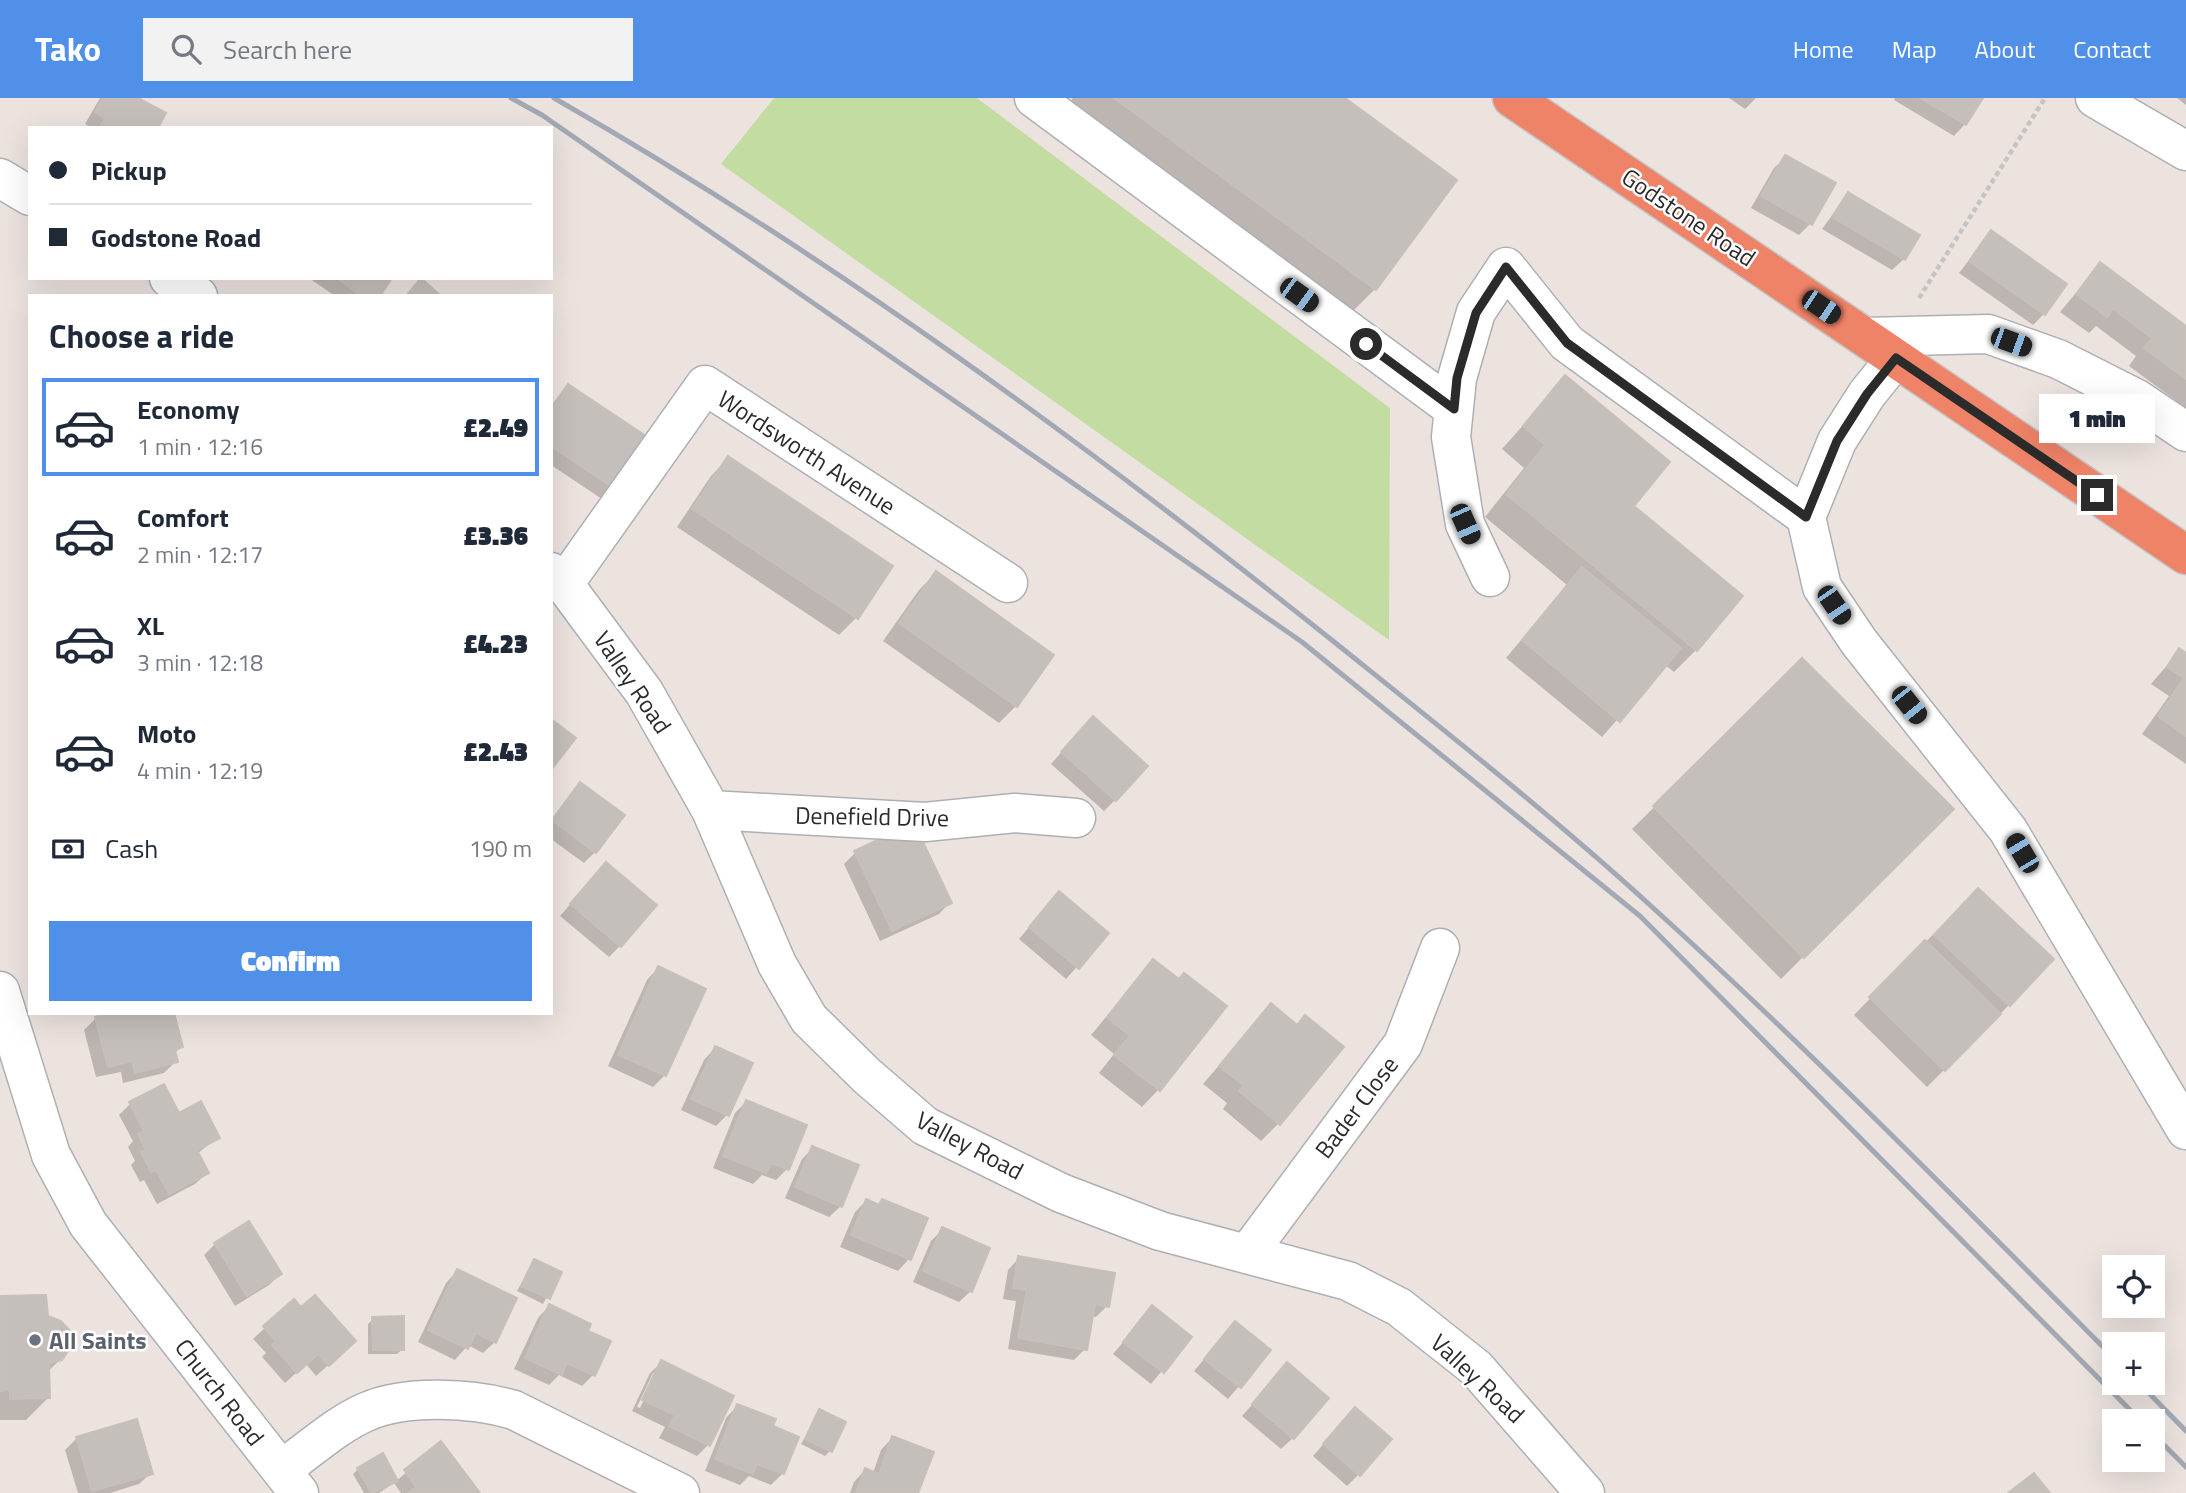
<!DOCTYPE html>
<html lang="en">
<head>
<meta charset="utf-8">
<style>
	:root { --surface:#fff; --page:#f2f2f3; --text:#1f2937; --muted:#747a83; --line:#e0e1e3; --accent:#5090e8 }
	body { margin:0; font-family:"Titillium Web",sans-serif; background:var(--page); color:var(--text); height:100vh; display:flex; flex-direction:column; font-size:26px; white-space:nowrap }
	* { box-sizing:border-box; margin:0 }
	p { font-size:23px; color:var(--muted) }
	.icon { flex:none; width:38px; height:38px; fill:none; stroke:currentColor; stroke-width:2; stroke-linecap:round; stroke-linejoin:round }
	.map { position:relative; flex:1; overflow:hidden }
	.sheet { position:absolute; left:28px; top:196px; width:525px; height:721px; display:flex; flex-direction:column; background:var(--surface); border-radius:0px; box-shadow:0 7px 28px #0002 }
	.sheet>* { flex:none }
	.top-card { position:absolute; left:28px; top:28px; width:525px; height:154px; border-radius:0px; box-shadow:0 7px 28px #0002; display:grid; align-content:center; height:154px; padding:0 21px; background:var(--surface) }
	.buttons { position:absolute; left:2102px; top:1157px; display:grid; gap:14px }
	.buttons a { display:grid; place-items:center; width:63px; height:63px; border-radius:0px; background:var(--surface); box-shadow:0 7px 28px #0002; font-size:35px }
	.end { position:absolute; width:32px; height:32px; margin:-16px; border:9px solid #2b2b2b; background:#fff; box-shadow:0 0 0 4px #fff }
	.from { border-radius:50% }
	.bubble { position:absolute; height:49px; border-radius:0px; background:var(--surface); box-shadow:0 7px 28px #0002; font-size:23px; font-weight:800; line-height:49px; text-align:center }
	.car { position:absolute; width:21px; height:42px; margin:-21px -10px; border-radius:9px; box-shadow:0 0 5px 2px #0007; background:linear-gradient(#222 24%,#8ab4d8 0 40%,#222 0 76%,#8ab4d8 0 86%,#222 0) }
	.top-card b { display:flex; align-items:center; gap:24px; height:66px; font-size:26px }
	.top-card b+b { border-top:2px solid var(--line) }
	.top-card i { width:18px; height:18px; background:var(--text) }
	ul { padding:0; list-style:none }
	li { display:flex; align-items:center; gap:21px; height:98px; margin:0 14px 10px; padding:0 7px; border:4px solid transparent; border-radius:0px }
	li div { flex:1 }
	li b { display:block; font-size:26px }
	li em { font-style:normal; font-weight:800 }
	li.selected { border-color:var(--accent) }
	li>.icon { width:63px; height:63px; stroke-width:1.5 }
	h2 { padding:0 21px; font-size:32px; line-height:84px }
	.pay { display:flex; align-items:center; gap:18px; height:77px; padding:0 21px; font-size:26px }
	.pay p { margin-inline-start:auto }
	.primary-button { display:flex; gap:14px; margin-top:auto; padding:14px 21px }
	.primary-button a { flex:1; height:80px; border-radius:0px; background:var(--accent); color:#fff; font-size:28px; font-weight:800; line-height:80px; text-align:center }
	header { display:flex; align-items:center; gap:42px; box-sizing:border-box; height:98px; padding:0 35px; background:var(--accent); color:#fff }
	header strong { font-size:33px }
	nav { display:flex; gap:38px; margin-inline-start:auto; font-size:24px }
	.search { width:490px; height:63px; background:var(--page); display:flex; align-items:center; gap:18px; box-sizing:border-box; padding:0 24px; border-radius:0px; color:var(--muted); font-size:26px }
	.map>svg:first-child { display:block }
	.green { fill:#c3dca1 }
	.shadow { fill:#0003; fill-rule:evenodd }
	.building { fill:#c4bfba; stroke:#c7bfb9; stroke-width:2 }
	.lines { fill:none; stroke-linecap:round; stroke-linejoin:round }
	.minor-casing { stroke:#acb0b6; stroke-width:41 }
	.highway-casing { stroke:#c4c4c4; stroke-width:41 }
	.path { stroke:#c4c4c4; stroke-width:4.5; stroke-dasharray:5 3.5; stroke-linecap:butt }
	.minor { stroke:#fff; stroke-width:38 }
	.highway { stroke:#ee8368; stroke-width:38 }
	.rail { stroke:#a2a9b4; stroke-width:5 }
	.route { stroke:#2b2b2b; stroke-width:9 }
	.worship-dot { fill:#6b7280; stroke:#fff; stroke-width:2.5 }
	.labels { text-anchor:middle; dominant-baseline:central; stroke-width:5; stroke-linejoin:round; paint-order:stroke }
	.street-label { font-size:24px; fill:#2b2b2b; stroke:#fff }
	.worship-label { font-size:24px; font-weight:bold; fill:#5b616d; stroke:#fff; text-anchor:start }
</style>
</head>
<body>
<header>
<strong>Tako</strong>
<div class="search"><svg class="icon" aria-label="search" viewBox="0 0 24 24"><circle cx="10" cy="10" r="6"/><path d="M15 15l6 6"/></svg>Search here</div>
<nav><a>Home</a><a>Map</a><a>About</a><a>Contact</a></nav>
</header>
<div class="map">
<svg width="2186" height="1395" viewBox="0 0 2186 1395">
	<rect width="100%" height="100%" fill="#ece3df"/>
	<path class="green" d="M774 0H977L1390 310 1389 542 721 66Z"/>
	<path class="shadow" d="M100 0H134L156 30H92L85 26Z
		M1073 0H1342L1375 191 1353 213 1069 5Z
		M1729 0H1756L1745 11Z
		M1895 0H1981L1965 26 1954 38 1894 2Z
		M2177 0H2186V7Z
		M1786 59 1810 126 1799 137 1751 110 1774 70Z
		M1848 96 1904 161 1892 172 1822 131Z
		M1991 134 2044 216 2033 227 1959 175Z
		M2100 166 2186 230V310L2129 268 2136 258 2096 228 2089 235 2060 214Z
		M309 180H390L378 198H335Z
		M1565 280 1632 408 1696 552 1674 574 1665 567 1602 639 1506 560 1567 487 1485 419 1524 370 1502 351Z
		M568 288 646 341 602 401 551 367V307Z
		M728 361 890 469 856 520 839 537 677 429 711 378Z
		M936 475 1016 608 999 625 883 543 919 492Z
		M2180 552 2186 557V666L2142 636 2169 598 2151 586Z
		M1802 563 1951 711 1781 881 1632 731Z
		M1081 632 1115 702 1104 713 1051 666Z
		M581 687 595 754 584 765 551 741V722Z
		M855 755 950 804 939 816 880 843 844 766Z
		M606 766 620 848 609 859 560 818Z
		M1966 803 2009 907 1927 989 1854 917Z
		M1048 807 1107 835 1066 881 1019 841Z
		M1153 863 1159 991 1142 1009 1099 975 1114 956 1091 937Z
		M658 870 665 977 653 989 608 968 647 882Z
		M1271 907 1278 1026 1261 1043 1223 1011 1227 1005 1203 986Z
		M107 915H172L181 949 174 956 176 963 164 975 123 985 121 974 96 979 84 932 96 920Z
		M715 950 727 1017 716 1028 681 1012 704 962Z
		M746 1004 787 1071 776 1082 762 1077 753 1086 713 1070 735 1015Z
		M130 1006 179 1017 218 1039 197 1056 207 1075 195 1086 157 1106 144 1082 140 1084 131 1067 135 1063 128 1049 133 1043 119 1017Z
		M813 1050 841 1108 829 1119 785 1100 802 1061Z
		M866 1103 877 1108 882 1103 925 1121 909 1161 898 1173 840 1149 855 1114Z
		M942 1132 971 1193 959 1204 913 1184 931 1143Z
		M215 1146 280 1176 269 1187 235 1208 204 1157Z
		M1019 1160 1107 1208 1096 1219 1091 1218 1085 1251 1074 1262 1008 1251 1016 1203 1003 1201 1008 1172Z
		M534 1163 560 1175 543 1206 517 1193Z
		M457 1173 495 1244 483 1255 468 1247 455 1262 418 1244 446 1185Z
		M0 1200 61 1261 47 1274 48 1300 26 1322H0Z
		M294 1203 342 1255 316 1278 306 1266 285 1285 262 1259 266 1255 253 1241Z
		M549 1208 585 1234 593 1277 582 1288 559 1277 549 1287 514 1271 538 1220Z
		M1152 1210 1190 1239 1151 1286 1113 1256Z
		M373 1221 403 1251 397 1256H368V1226Z
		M1235 1225 1269 1253 1228 1301 1194 1273Z
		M662 1264 708 1347 697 1358 659 1340 665 1329 632 1313 650 1275ZM653 1275H657L640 1310 637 1309Z
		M1287 1267 1293 1340 1281 1351 1242 1318Z
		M737 1308 771 1329 783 1375 771 1387 749 1378 740 1387 705 1373 726 1320Z
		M820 1314 830 1353 825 1358 801 1346Z
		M1344 1323 1359 1376 1347 1388 1313 1358Z
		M77 1340 151 1375 139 1386 110 1395H78L65 1352Z
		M892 1340 916 1395H850L854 1384 865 1372 873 1375 881 1352Z
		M441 1346 477 1395H401L394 1385 379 1395H364L353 1376 358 1371 396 1383Z"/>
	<path class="building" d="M103 0H138L166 15 158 30H100L105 20 95 14Z
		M1114 0H1345L1457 82 1376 192Z
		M1920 0H1983L1966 27Z
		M1785 57 1836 85 1812 127 1761 98Z
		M1848 94 1920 137 1905 162 1832 119Z
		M1991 132 2067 186 2045 217 1969 163Z
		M2100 164 2186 228V281L2144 250 2152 240 2113 211 2107 219 2076 196Z
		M337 180H392L380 198H362Z
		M421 180 441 198H406Z
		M1565 277 1670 364 1634 408 1743 498 1697 553 1506 396 1545 347 1523 328Z
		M568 286 649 340 615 391 551 348V310Z
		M728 358 893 468 858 521 692 411Z
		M1582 469 1681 550 1620 624 1522 542Z
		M936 473 1054 557 1017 609 899 525Z
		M2179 550 2186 555V638L2158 618 2184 580 2167 569Z
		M1802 560 1954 711 1804 860 1653 708Z
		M1093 618 1148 668 1116 703 1061 654Z
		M551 621 576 640 551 672Z
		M580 684 625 717 596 755 552 722Z
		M914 725 952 805 892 833 854 753Z
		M606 764 657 807 621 849 570 806Z
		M1978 790 2054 861 2010 908 1934 837Z
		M1059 793 1109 835 1079 871 1029 829Z
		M1925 842 2001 916 1945 973 1869 899Z
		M1153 861 1179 881 1184 875 1227 908 1160 993 1114 957 1130 938 1107 919Z
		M658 868 706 891 666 978 618 957Z
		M1271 905 1297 927 1305 917 1344 949 1280 1027 1239 993 1243 987 1219 968Z
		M108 915H174L183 949 175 952 178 964 135 975 132 963 108 969 95 919Z
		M715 948 753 965 729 1018 691 1001Z
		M164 986 179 1015 201 1003 220 1040 197 1052 209 1075 169 1096 156 1072 151 1074 141 1054 146 1052 138 1036 144 1033 129 1004Z
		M746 1002 807 1027 789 1072 771 1065 766 1075 723 1058Z
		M812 1048 859 1067 842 1109 795 1089Z
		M866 1101 879 1107 882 1101 928 1120 911 1162 851 1137Z
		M249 1123 282 1176 247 1198 214 1145Z
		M942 1129 990 1150 972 1194 923 1173Z
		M1018 1158 1115 1175 1109 1209 1095 1206 1087 1252 1018 1240 1027 1192 1013 1190Z
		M534 1161 562 1174 550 1201 521 1188Z
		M457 1171 517 1200 496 1245 476 1235 468 1251 428 1232Z
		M46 1197 48 1218 61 1223 71 1234 70 1250 62 1262 49 1265 50 1300 10 1301V1292L0 1293V1198Z
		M315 1197 356 1243 329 1268 318 1256 297 1275 272 1247 276 1243 263 1228 294 1201 301 1209Z
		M549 1206 591 1226 588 1233 611 1243 595 1278 567 1265 562 1277 525 1260Z
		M1152 1207 1192 1239 1164 1275 1123 1244Z
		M404 1218V1252H373L372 1219Z
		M1235 1223 1271 1252 1241 1290 1204 1261Z
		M661 1262 734 1298 710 1348 669 1328 675 1317 642 1302Z
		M1287 1264 1329 1300 1294 1341 1252 1306Z
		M737 1306 776 1321 773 1328 799 1339 784 1376 757 1366 753 1376 715 1361Z
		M1355 1309 1392 1341 1360 1378 1323 1346Z
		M819 1311 846 1324 832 1354 805 1341Z
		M137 1321 153 1376 92 1393 76 1339Z
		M892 1338 934 1354 918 1395H856L865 1370 879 1376Z
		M441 1343 480 1395H408L416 1389 404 1372Z
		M383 1355 398 1383 372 1395 357 1370Z
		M2034 1375 2050 1395H2008Z"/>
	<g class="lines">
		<g class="minor-casing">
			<path id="minor" d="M1034 0 1454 311
				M2095 0 2186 53
				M0 80 30 98
				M169 180 198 198
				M1866 239 1988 236 2058 261 2137 301 2186 334
				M1806 419 1837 343 1867 296 1896 260
				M551 474 564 486 644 594 711 712 777 866 809 921 867 978 925 1028 1061 1095 1160 1133 1348 1183 1399 1209 1476 1270 1585 1395
				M1490 479 1465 426 1451 339 1457 280 1476 214 1506 169 1567 245 1806 419 1822 489 1859 544 2008 732 2186 1032
				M564 486 705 287 1008 485
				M711 712 925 724 1015 715 1076 720
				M0 893 51 1057 88 1126 299 1395
				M1248 1155 1403 946 1440 850
				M281 1372C308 1353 336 1327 366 1314 406 1296 473 1300 514 1312L680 1395"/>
		</g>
		<g class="highway-casing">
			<path id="highway" d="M1512 0 2186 457"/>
		</g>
		<path class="path" d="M1919 200 2045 0"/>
		<use href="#minor" class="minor"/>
		<use href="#highway" class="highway"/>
		<path class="rail" d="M511 0 542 17 1302 544 1640 818 2141 1323
			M554 0C829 157 1085 345 1333 543 1440 629 1549 715 1651 808 1811 953 1962 1107 2114 1260
			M2138 1284 2186 1333
			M2152 1335 2186 1369"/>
	</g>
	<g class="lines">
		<path class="route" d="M1366 246 1454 311 1457 280 1476 215 1506 169 1567 245 1806 419 1837 343 1867 296 1896 260 2097 397"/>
	</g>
	<circle class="worship-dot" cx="35" cy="1242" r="7"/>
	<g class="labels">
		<g class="street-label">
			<text transform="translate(1689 119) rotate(34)">Godstone Road</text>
			<text transform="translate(807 354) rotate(33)">Wordsworth Avenue</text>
			<text transform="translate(633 584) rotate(56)">Valley Road</text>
			<text transform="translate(872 718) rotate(1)">Denefield Drive</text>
			<text transform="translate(1356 1009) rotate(-53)">Bader Close</text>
			<text transform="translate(970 1047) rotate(28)">Valley Road</text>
			<text transform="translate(1478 1280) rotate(43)">Valley Road</text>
			<text transform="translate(220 1294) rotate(52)">Church Road</text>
		</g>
		<g class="worship-label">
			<text x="49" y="1242">All Saints</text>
		</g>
	</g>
</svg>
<div class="buttons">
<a><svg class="icon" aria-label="locate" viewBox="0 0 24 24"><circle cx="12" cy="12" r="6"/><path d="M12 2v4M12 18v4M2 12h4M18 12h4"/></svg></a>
<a>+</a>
<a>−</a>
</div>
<i class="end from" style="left:1366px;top:246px"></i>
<i class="end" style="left:2097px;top:397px"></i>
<div class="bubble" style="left:2039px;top:296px;width:116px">1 min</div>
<i class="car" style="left:1299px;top:197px;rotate:126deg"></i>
<i class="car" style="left:1821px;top:209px;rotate:124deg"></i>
<i class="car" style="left:2011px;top:244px;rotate:110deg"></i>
<i class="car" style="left:1465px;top:426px;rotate:156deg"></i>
<i class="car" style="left:1834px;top:507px;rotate:146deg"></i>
<i class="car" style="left:1909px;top:607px;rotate:141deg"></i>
<i class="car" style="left:2022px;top:755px;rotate:329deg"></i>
<div class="top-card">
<b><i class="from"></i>Pickup</b>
<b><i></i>Godstone Road</b>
</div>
<section class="sheet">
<h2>Choose a ride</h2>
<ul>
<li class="selected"><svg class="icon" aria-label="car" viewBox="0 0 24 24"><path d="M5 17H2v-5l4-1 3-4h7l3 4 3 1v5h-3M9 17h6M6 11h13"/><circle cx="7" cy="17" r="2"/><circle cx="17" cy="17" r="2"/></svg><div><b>Economy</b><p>1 min · 12:16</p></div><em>£2.49</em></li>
<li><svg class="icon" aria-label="car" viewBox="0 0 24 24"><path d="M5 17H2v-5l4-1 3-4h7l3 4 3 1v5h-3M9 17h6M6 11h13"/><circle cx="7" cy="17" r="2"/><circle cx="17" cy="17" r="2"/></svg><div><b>Comfort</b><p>2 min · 12:17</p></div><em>£3.36</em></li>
<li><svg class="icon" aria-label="car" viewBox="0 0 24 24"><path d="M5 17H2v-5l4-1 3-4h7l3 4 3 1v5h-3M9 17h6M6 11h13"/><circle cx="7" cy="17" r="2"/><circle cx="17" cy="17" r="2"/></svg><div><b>XL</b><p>3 min · 12:18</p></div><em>£4.23</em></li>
<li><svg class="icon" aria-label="car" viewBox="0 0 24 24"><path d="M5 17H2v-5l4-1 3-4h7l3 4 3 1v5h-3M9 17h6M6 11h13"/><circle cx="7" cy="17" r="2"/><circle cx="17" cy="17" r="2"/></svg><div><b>Moto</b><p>4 min · 12:19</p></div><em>£2.43</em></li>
</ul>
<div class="pay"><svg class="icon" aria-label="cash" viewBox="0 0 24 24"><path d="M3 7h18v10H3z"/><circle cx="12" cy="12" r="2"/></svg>Cash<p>190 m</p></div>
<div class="primary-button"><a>Confirm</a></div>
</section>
</div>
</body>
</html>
